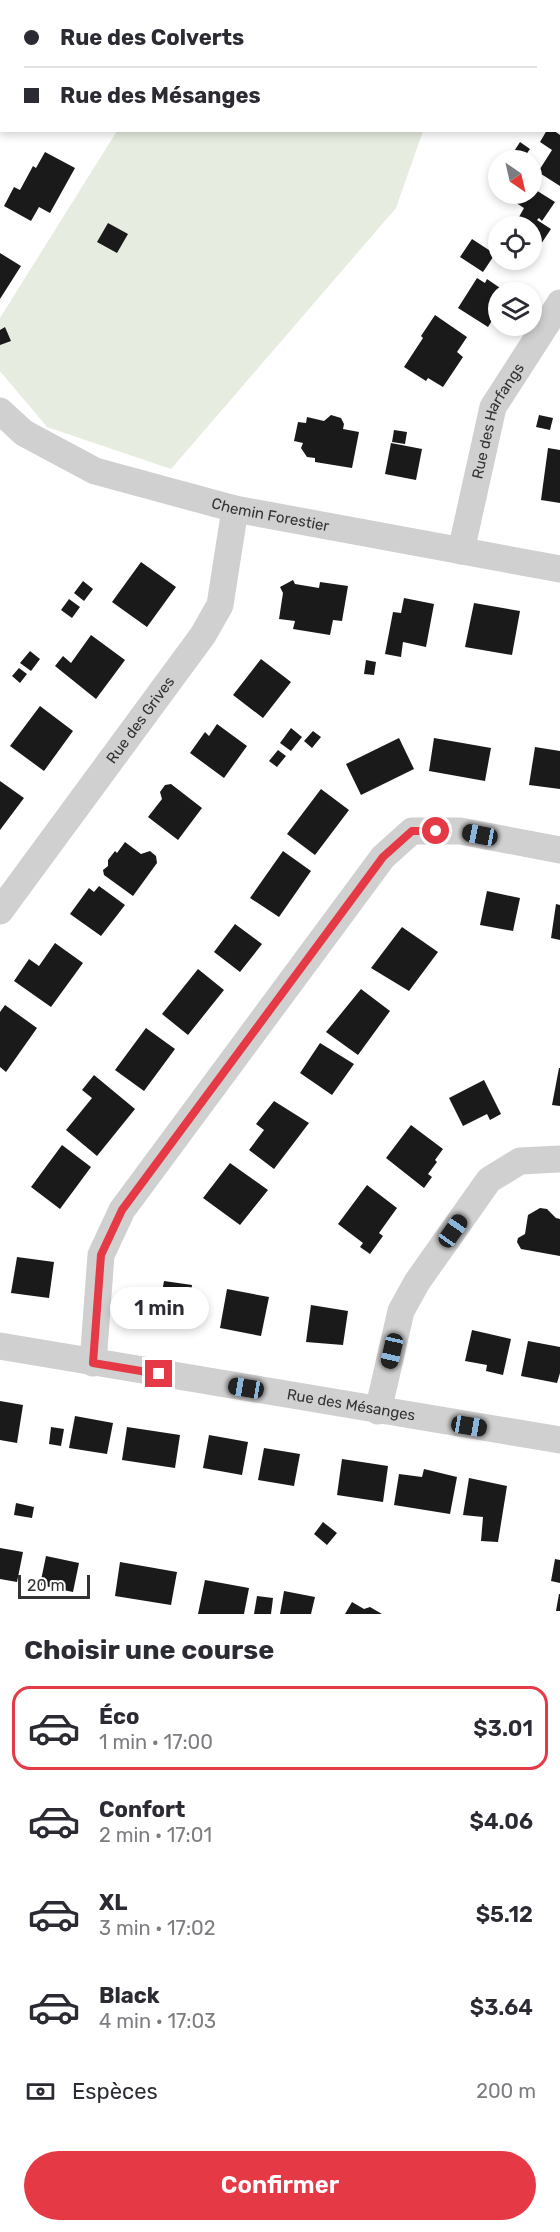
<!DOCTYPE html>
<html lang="fr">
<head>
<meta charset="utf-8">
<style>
	:root { --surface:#fff; --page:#f2f2f3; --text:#2b2b33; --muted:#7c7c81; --line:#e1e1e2; --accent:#e63946 }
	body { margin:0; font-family:Rubik,sans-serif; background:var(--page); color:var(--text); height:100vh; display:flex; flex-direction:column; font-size:22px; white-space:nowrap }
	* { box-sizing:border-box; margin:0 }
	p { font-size:20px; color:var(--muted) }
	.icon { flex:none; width:33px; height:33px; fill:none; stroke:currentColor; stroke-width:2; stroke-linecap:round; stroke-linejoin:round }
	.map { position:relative; height:1614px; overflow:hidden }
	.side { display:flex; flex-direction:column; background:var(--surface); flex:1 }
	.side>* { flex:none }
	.top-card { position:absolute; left:0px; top:0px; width:561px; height:132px; box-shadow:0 3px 9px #0003; display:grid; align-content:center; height:132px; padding:0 24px; background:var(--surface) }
	.needle { width:39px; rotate:146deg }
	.tools { position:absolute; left:488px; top:150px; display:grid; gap:12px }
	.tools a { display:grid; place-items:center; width:54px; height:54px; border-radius:50%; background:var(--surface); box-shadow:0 3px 9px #0003; font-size:30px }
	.scale { position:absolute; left:18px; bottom:15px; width:72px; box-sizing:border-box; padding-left:6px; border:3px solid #333; border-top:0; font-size:16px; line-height:21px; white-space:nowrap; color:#333; -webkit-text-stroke:4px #fff; paint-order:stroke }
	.end { position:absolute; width:27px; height:27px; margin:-14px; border:8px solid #e63946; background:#fff; box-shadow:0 0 0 3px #fff }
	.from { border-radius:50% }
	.bubble { position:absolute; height:42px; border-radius:21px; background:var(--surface); box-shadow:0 3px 9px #0003; font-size:20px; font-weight:600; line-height:42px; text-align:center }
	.car { position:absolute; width:18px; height:36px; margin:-18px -9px; border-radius:8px; box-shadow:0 0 4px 2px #0007; background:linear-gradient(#222 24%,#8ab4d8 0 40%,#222 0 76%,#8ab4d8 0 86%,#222 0) }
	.top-card b { display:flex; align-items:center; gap:21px; height:57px; font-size:22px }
	.top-card b+b { border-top:2px solid var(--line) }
	.top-card i { width:15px; height:15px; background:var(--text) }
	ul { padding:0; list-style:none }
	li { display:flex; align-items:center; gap:18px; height:84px; margin:0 12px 9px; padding:0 12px; border:3px solid transparent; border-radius:18px }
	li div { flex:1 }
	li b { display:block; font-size:22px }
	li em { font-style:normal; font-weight:600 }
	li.current { border-color:var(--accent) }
	li>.icon { width:54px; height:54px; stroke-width:1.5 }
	h2 { padding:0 24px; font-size:27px; line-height:72px }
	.pay { display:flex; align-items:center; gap:15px; height:66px; padding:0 24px; font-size:22px }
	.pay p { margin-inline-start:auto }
	.button { display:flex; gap:12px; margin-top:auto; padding:12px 24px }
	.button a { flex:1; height:69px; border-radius:36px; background:var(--accent); color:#fff; font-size:24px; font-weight:600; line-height:69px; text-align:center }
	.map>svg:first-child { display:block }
	.green { fill:#e6ecdf }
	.building { fill:#1a1a1a }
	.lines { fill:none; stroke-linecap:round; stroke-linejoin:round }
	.minor { stroke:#d0d0d0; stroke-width:27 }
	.primary { stroke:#ababab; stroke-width:33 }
	.route { stroke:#e63946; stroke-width:8 }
	.labels { text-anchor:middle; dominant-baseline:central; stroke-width:6; stroke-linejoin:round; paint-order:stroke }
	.street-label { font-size:15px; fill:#333; stroke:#fff }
</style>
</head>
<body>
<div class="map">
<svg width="560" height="1614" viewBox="0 0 560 1614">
	<rect width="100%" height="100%" fill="#fff"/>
	<path class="green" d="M198 0H467L197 1Z
		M117 131H423L396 208 171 469 47 427 0 371V318Z"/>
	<path class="building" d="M547 130H553L560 135V186L538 172 552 150 540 142Z
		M520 142 530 149 523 159 513 153Z
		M45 152 75 168 50 213 39 207 31 221 4 206 14 187 20 190 33 166 36 168Z
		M531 187 555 202 542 221 539 218 537 220 551 229 531 259V226H514L524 208 510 199 513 194H531Z
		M108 223 128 234 117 253 97 242Z
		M472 239 495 254 483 272 460 257Z
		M0 253 21 266 0 299Z
		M477 278 485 283 487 279 506 292H498V311L488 327 458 308Z
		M435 315 467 337 457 352 463 357 443 387 428 378 426 381 404 367 423 338 421 336Z
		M5 327 11 341 0 345V330Z
		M331 415 341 418 344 424 343 429 359 432 352 468 315 462V458L307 457 301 448 303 443 294 441 298 422 306 423 307 417 324 421Z
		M539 415 553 418 550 430 536 427Z
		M394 430 407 432 405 444 392 442Z
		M391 443 422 449 416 480 385 474Z
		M548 448 560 450V503L541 500Z
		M141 562 176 587 147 627 112 602Z
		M293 580 295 584 319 588 320 582 348 586 342 621 333 620 330 635 293 629 295 621 279 619 283 593 280 587Z
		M83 581 93 589 84 601 74 593Z
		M404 598 434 604 426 647 403 642 401 657 385 654 393 612 401 613Z
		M69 599 80 607 72 618 61 610Z
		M474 603 520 611 512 655 465 647Z
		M91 635 125 660 96 699 55 666 63 656 71 663Z
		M30 651 40 659 31 671 20 663Z
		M261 659 291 682 263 718 233 695Z
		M366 660 376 662 374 675 364 674Z
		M19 668 27 674 20 683 12 676Z
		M40 706 73 731 44 771 10 746Z
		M217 724 247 746 224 778 190 753 205 732 209 736Z
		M291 728 302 737 291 751 280 743Z
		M313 731 321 737 312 748 304 741Z
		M399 738 414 769 361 795 346 764Z
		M434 738 491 748 485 781 429 771Z
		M535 747 560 751V789L529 785Z
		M278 750 286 756 277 767 269 761Z
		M0 781 24 798 0 830Z
		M171 784 202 808 178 840 148 817 162 799 160 792 165 785Z
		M321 789 349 810 315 855 287 834Z
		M125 842 141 854 150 851 156 856 157 863 133 896 104 875 103 870 108 866V860L115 851 117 853Z
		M283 851 311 871 279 917 250 898Z
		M99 886 125 905 101 936 70 914 89 888 94 892Z
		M487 891 520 898 513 931 480 925Z
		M556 904 560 905V940L551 938Z
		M235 924 262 944 240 972 214 952Z
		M402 927 438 952 409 991 371 968Z
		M55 943 83 963 51 1007 14 981 29 959 39 966Z
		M198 969 224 990 188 1035 162 1014Z
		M361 989 390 1011 358 1055 326 1032Z
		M5 1005 37 1028 6 1072 0 1067V1012Z
		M146 1028 175 1049 144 1091 115 1070Z
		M320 1043 354 1064 332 1095 300 1073Z
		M559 1068H560V1106L552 1105Z
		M94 1075 135 1109 97 1156 66 1130 92 1098 82 1090Z
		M484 1080 501 1114 490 1120 487 1114 463 1126 449 1098Z
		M274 1101 309 1123 274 1169 249 1150 264 1130 256 1124Z
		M411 1125 443 1149 435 1160 437 1162 428 1174 432 1177 424 1188 386 1158Z
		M62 1145 91 1167 60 1209 31 1187Z
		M230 1163 268 1190 240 1225 203 1198Z
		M367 1185 397 1208 379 1233 383 1236 370 1254 360 1247 363 1243 338 1224Z
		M540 1208 547 1209 556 1218 560 1219V1256L521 1249 517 1242 518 1238 525 1234 528 1215Z
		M17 1257 54 1262 49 1298 11 1293Z
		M164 1281 192 1285 187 1319 158 1314Z
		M227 1289 269 1297 261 1336 220 1328Z
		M311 1305 348 1311 343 1345 306 1342Z
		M472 1330 511 1339 503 1375 486 1371 487 1365 465 1361Z
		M528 1341 560 1347V1373L557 1383 521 1376Z
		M0 1401 23 1405 17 1443 0 1440Z
		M75 1416 113 1423 107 1454 69 1448Z
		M51 1427 64 1429 61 1446 49 1444Z
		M127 1427 180 1435 175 1468 122 1460Z
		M209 1435 248 1442 242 1475 203 1468Z
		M264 1448 300 1454 294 1486 258 1480Z
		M342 1459 388 1466 383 1502 337 1495Z
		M424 1469 457 1477 450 1514 394 1505 399 1474 422 1477Z
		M469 1478 507 1486 498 1542 481 1541 483 1517 463 1515Z
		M16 1503 34 1507 32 1518 14 1515Z
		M323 1522 337 1533 327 1545 314 1534Z
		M0 1548 23 1552 17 1582 0 1579Z
		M46 1556 79 1563 73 1592 40 1585Z
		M555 1559 560 1560V1583L551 1581Z
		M120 1562 177 1572 171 1605 115 1596Z
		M205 1580 249 1588 244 1614H198Z
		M284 1591 315 1597 311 1614H280Z
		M559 1594H560V1611H556Z
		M257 1596 273 1598 271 1614H254Z
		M352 1602 364 1609 370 1607 382 1614H345Z"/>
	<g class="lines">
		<g class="minor">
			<path id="s1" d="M0 411 24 433 95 471 235 509 560 569"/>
			<path id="s2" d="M461 551 493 407 560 303"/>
			<path id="s3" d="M0 911 203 635 220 605 235 509"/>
			<path id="s4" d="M0 1346 560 1440"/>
			<path d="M93 1363 101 1255 122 1210 383 857 412 831H460L560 850"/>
			<path d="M378 1411 401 1311 417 1282 489 1180 520 1161 560 1159"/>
		</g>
		<path class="primary" d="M29 2 30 0
			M0 49 2 47"/>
	</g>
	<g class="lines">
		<path class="route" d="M159 1374 93 1363 101 1255 122 1210 383 857 412 831H436"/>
	</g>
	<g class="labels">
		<g class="street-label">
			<text stroke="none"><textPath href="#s2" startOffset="136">Rue des Harfangs</textPath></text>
			<text stroke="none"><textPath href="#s1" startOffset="294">Chemin Forestier</textPath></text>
			<text stroke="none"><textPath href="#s3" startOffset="237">Rue des Grives</textPath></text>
			<text stroke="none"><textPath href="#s4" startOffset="356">Rue des Mésanges</textPath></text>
		</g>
	</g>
</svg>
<div class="tools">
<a><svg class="needle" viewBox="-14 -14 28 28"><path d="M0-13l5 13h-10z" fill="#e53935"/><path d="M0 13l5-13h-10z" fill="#7c7c81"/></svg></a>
<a><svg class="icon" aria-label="locate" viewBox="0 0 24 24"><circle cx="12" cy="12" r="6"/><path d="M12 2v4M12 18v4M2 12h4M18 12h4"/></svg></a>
<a><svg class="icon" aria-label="layers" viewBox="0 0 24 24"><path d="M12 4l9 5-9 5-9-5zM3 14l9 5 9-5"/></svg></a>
</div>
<div class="scale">20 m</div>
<i class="end from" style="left:436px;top:831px"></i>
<i class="end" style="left:159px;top:1374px"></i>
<div class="bubble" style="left:110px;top:1287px;width:99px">1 min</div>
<i class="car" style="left:480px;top:835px;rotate:281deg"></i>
<i class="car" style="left:453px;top:1231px;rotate:35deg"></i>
<i class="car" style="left:392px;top:1351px;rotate:193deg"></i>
<i class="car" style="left:246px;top:1388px;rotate:279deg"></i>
<i class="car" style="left:469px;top:1426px;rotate:99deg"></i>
<div class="top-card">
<b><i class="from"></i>Rue des Colverts</b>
<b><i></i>Rue des Mésanges</b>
</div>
</div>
<section class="side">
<h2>Choisir une course</h2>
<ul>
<li class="current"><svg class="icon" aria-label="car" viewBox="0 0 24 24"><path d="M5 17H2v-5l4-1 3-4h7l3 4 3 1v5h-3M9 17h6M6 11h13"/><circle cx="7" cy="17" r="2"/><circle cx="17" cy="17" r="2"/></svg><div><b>Éco</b><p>1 min · 17:00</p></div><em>$3.01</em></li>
<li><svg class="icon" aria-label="car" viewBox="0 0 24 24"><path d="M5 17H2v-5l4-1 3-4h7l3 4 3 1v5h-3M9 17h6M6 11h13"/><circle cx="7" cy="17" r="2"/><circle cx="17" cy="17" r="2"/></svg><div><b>Confort</b><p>2 min · 17:01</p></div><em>$4.06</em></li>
<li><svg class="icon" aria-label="car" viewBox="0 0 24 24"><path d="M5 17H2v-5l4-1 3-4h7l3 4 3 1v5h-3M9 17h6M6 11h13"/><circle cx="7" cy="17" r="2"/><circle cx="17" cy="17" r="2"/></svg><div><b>XL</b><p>3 min · 17:02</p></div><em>$5.12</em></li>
<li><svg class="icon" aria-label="car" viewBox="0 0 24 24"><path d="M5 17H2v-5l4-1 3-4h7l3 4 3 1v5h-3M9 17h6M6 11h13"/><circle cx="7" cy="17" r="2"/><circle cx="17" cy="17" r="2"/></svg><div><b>Black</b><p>4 min · 17:03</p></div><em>$3.64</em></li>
</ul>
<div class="pay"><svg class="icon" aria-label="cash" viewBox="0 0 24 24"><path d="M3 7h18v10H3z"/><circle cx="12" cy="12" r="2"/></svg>Espèces<p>200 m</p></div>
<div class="button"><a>Confirmer</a></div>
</section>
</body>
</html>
